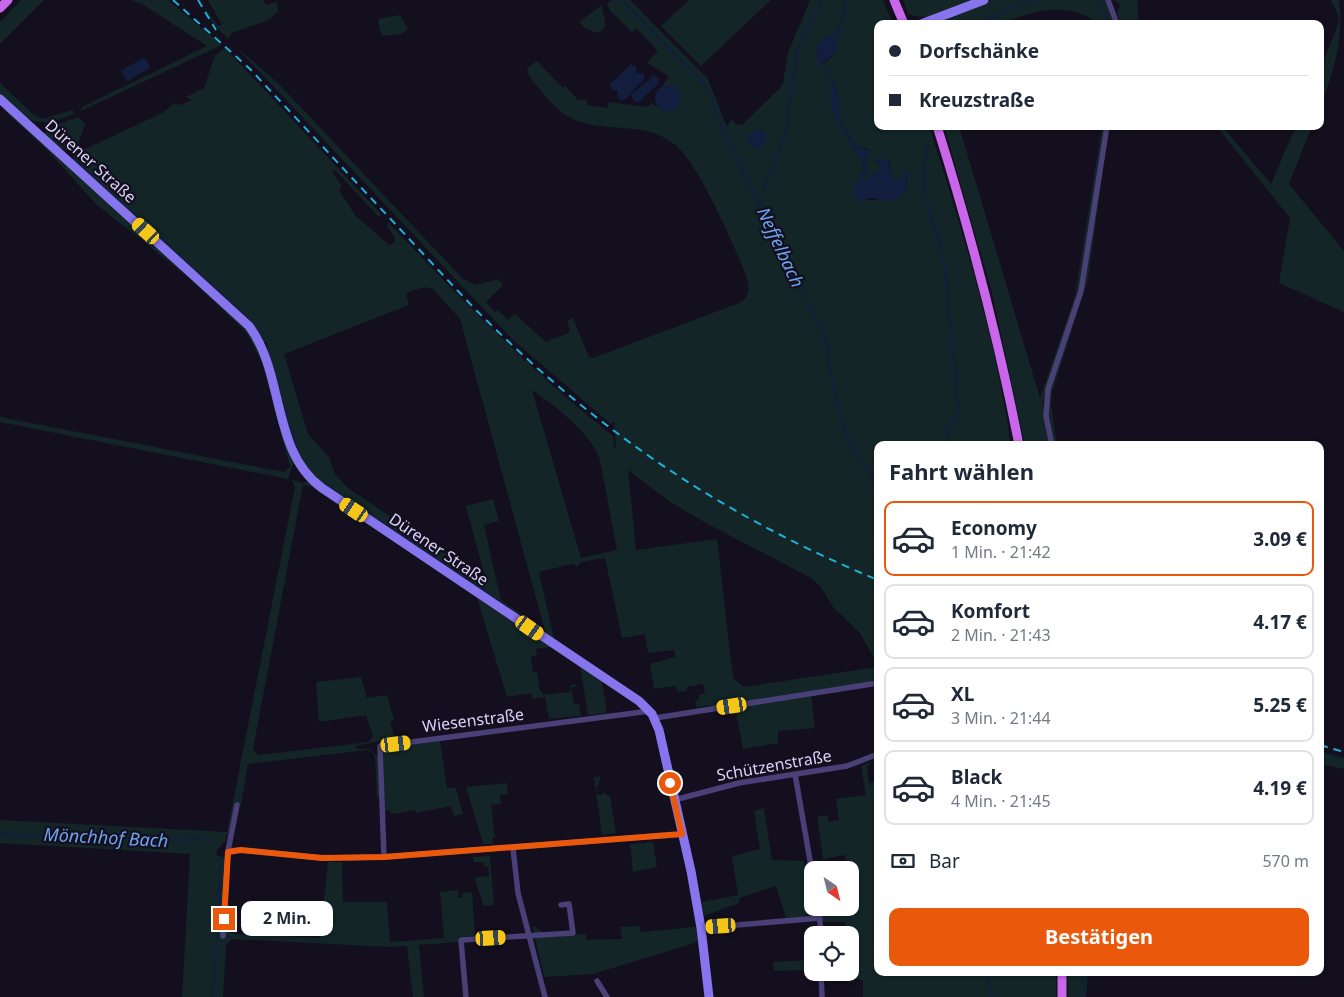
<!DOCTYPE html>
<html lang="de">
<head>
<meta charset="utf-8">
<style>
	:root { --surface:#fff; --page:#f2f2f3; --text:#1f2937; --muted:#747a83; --line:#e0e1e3; --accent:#ea580c }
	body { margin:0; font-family:"Noto Sans",sans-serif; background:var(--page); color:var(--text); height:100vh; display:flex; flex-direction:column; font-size:19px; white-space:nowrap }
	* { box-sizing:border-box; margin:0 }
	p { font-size:16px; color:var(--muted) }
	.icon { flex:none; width:28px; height:28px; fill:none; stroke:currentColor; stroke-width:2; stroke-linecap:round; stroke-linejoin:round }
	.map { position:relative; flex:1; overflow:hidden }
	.side { position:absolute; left:874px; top:441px; width:450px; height:535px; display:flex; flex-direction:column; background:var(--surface); border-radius:10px; box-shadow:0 1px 4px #0004 }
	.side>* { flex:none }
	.top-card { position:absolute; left:874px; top:20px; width:450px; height:110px; border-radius:10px; box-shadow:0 1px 4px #0004; display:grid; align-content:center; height:110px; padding:0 15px; background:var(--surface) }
	.needle { width:32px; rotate:145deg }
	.buttons { position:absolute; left:804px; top:861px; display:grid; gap:10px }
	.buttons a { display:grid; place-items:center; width:55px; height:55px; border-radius:10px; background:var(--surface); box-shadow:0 1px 4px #0004; font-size:25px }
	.end { position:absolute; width:22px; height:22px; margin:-11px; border:6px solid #ea580c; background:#fff; box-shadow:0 0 0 2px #fff }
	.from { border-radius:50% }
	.bubble { position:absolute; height:35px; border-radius:10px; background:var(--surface); box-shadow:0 1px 4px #0004; font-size:16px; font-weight:700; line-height:35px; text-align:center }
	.car { position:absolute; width:15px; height:30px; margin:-15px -8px; border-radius:6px; box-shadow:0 0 4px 1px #0007; background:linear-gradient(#f5c518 24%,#345 0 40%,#f5c518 0 76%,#345 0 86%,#f5c518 0) }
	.top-card b { display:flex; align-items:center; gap:18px; height:48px; font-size:19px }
	.top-card b+b { border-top:1px solid var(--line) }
	.top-card i { width:12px; height:12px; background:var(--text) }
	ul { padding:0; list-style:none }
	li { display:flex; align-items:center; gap:15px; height:75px; margin:0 10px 8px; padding:0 5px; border:2px solid var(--line); border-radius:10px }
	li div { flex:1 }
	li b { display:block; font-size:19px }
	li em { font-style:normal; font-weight:700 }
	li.selected { border-color:var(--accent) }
	li>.icon { width:45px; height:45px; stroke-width:1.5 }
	h2 { padding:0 15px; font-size:22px; line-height:60px }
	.pay { display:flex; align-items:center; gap:12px; height:55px; padding:0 15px; font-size:19px }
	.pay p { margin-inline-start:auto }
	.primary-button { display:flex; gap:10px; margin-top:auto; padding:10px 15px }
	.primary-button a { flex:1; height:58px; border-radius:10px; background:var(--accent); color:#fff; font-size:20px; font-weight:700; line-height:58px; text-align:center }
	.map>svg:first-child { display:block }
	.green { fill:#132527; fill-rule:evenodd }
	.water { fill:#131e3e }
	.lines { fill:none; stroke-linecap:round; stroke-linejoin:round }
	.stream { stroke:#131e3e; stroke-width:2 }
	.street { stroke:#494077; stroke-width:5.5 }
	.secondary { stroke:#8675ed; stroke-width:9 }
	.primary { stroke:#c967eb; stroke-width:9 }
	.rail { stroke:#1db1da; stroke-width:2; stroke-dasharray:8 6; stroke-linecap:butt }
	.route { stroke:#ea580c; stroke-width:6 }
	.labels { text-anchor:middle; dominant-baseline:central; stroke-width:4.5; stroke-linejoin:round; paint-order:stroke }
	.street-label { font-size:16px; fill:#dbd2f9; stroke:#130f1e }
	.water-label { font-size:18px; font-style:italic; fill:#6da2ec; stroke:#130f1e }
</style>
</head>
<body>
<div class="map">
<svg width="1344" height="997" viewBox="0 0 1344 997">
	<rect width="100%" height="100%" fill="#130f1e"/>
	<path class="green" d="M21 0H44L0 44V22Z
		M131 0H168L222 45 81 111 82 107 207 46 142 4Z
		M200 0 218 26 222 25 208 0H263L266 5 277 2 278 11 270 19 232 33 228 39 212 22Z
		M612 0H630L708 79 727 127 731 119 735 124 742 125 780 88 783 83 788 53 810 0H883L893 24H878V126H929C962 228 996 340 1011 445H878L877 658H874L860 633 833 607 821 587 811 578 706 523 670 502 628 470 636 550 717 539 733 678 744 687 877 667V685L811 696 815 728 778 731V743L743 749 735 708 712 712 711 705 696 707 695 701 699 700 698 695 705 693 703 684 687 687V691L678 692 675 686 654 689 650 664 675 657 674 650 648 653 645 634 622 638 605 558 581 562 577 567 572 564 539 572 554 639 499 603 498 599H493L315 478 294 447 268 354 267 342 262 341 73 162 74 155 81 151 164 112 174 103 181 105 192 100 186 97 204 88 215 55 225 48 382 215 379 217 335 170 332 172 342 186 339 190 355 215 389 245 395 242V238L387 226 388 222C460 298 531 371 613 436L614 447 616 448 614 422H612V425L513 340 235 46 278 83 463 279 476 285 498 279 503 285 486 302 495 312 498 310 508 320 515 314 546 342 570 332 567 321 573 318 589 357 593 358 739 303C756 295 746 276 741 263 728 233 698 163 674 144 645 120 603 134 571 118 560 113 551 103 543 93 537 86 528 78 527 68L537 61 563 88 565 86 578 100H587V105L608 108 609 102 647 107 652 103 659 108 667 86 662 87 669 76 647 63 658 51 636 28 632 32 610 11 607 3ZM841 21 839 36 835 41 837 52 823 64 815 55 819 51 817 48 824 38 835 34ZM832 77 837 91 841 123 858 147 869 149 865 157 867 169 863 181 866 182 880 171V166L875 161H890L891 173 896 182 907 172V185L900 197 889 200H864L858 182 864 165 834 115ZM424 287 433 289 460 319 545 631 501 600 484 525 499 521 493 499 466 506 486 581 348 488 335 474 329 457 308 434 284 354 409 305 406 293ZM532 390C554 405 593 435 600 460L617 550 581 558Z
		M689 0H771L701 66 661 26Z
		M903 0H977C959 7 926 25 908 13Z
		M992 0H1105L1114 24H1100C1062 0 1043 10 1000 23 985 27 951 24 934 24Z
		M1112 0H1137L1139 24H1120L1117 11 1120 6 1118 2Z
		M1331 0H1339C1344 36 1334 73 1320 107V70L1339 22 1338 15Z
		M602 5C602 16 612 27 597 33L585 28 579 22Z
		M400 15 408 29 401 34 383 36 380 31 378 19Z
		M0 83 34 115 42 119 73 110 74 114C33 130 30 122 0 95Z
		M0 103 242 323 258 347 294 462 288 479 0 422V417L284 472 290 467 262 362 246 332 188 277 96 204 44 147 5 111Z
		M78 117 85 124 78 145C59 154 58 147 44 134L48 128Z
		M944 126H959L1040 398 1075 296 1102 126H1104L1081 283 1043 401 1049 445H1025L992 293Z
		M1109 126 1088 279 1052 393 1051 405 1057 445H1054L1048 409 1050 389 1084 286Z
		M1216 126H1222L1271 184 1296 126H1312L1289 184 1344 251V312L1279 283 1290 218Z
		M292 480 302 483 308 481 551 647 536 649 537 655 531 656 533 673 537 672 540 691H542L543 695 571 692 570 685 576 684 577 686 571 688 574 704H579L581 716 588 715 580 666 602 681 607 713 549 719 545 697 532 699 531 693 507 697 477 598 312 487 303 485 253 749 258 755 369 742 373 736 366 715 319 722 316 682 361 677 367 698 387 695 394 720 390 722 395 738 356 746V749H370L378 757 380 798H377L375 757 372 752 367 750 248 764 241 805H235L231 828 225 838 227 839 217 850 216 855 223 857 225 862 222 927 227 928 232 934 320 938 328 862H342L343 902H387L390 942 444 938 440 892 458 890 459 898 463 897 462 893 472 892 475 936 458 937V942L419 945 424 997H413L407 946 390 947 232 939 226 945 223 997H182L190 854 0 843V820L227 832 295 487Z
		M440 741 447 788H456L463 814 454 816 451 806 416 813 415 810 391 814 390 810 385 811 383 752 386 748Z
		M1320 752 1344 758V769L1320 764Z
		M871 762 867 768 869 783 878 781V972L1056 973V997H863V980L852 979 849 976H847L846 979 834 978V975L827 974V978L823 977V973L850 972V935H846L845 922H823L821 910 850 908 853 904 850 870H847L845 855 823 859 817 817 827 815 829 822 839 820 836 799 866 795 861 766Z
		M592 764 594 777 601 776 598 786H596L597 795H603V792L610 796 616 833 602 835Z
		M507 783 508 794 500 795 501 804 491 805 495 838H492L493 844H483L466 787Z
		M764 808 772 860 804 861 813 908C809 919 796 917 786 918L776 886 739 898V903L704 916 702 902 738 895 732 856 760 849 754 811Z
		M653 842 657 867 633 872 630 844Z
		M490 856 494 905 483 906C482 895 476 889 475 877L489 876 488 867 484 866 483 862H474L473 857Z
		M532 925 550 937 586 934 587 940 622 939 620 927 639 926 640 932 696 927 698 942 593 974 544 977Z
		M812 960V970L774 971 773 962Z
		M1068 973H1088L1086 997H1068Z"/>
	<path class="water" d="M842 20 841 32 835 41 837 52 821 64 815 57 819 51 817 45 821 40 835 34Z
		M143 58 146 59 150 68 127 81 121 71Z
		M631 64 636 67V73H643L645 78 626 99 621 100 617 96 618 91 611 90 610 84Z
		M654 75 659 79 657 85 639 102H634L631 95Z
		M831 76 837 91 841 123 858 147 870 151V155L865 157 867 169 863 181 866 182 871 174 881 171 876 158 888 160 891 173 896 182 905 173 910 174 906 181 907 190 900 197 886 202 872 198 858 202 855 195 854 185 858 182 864 165 834 115 831 104Z
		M655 98a13 13 0 1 1 26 0a13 13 0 1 1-26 0Z
		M748 139a9 9 0 1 1 18 0a9 9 0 1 1-18 0Z"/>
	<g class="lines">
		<path class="stream" d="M622 0 697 76 710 92 722 129 758 202
			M820 0 819 7 798 49 785 134 758 203 826 341 833 385 847 439 878 488
			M1097 0 1111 24
			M842 20 846 0
			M978 24 1007 10 1037 0
			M823 64 831 76
			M928 142 922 184 944 261 959 411 947 430 949 445
			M74 160 245 315 264 339
			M270 355 272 363
			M278 387 299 454
			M320 481 493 597
			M500 602 513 611
			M0 833 25 836 85 834 155 842 200 838 212 842
			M986 972 992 997
			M213 997 221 859
			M1083 997 1085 972"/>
		<path class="street" d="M1108 0 1117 24
			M1052 445 1046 416 1048 389 1081 291 1107 126
			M655 718 878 683
			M795 774 812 872
			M674 800 739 783 847 766 878 754
			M513 848 518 893 545 997
			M228 851 241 850 322 858 384 857 683 834
			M384 857 380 746 650 711
			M819 908 821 935
			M701 928 820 918
			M223 936 228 851 237 805
			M821 972 822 997
			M597 981 607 997
			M466 997 461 940 573 933 569 904 561 905"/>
		<path class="secondary" d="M921 24 984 0
			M0 99 249 326C285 374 271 451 322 488L639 701 652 714 659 730 691 871 701 928 709 997"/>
		<path class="primary" d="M894 0 904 24
			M0 8 8 0
			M937 126C970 231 998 337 1019 445
			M1062 997V972"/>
		<path class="rail" d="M173 0 250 69 473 307C594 429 719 514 878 580
			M198 0 216 30
			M1320 745 1344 752"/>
	</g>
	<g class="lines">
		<path class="route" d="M224 919 228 852 241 850 322 858 384 857 682 834 670 783"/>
	</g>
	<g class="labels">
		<g class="street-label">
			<text transform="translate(91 161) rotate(42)">Dürener Straße</text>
			<text transform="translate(439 549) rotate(34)">Dürener Straße</text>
			<text transform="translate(473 720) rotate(-7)">Wiesenstraße</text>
			<text transform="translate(774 765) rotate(-10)">Schützenstraße</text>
		</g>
		<g class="water-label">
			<text transform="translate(781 247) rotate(65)">Neffelbach</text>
			<text transform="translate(106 837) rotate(3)">Mönchhof Bach</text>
		</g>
	</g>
</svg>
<div class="buttons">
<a><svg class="needle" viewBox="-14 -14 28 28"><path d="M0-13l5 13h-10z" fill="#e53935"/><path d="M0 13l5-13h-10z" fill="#747a83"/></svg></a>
<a><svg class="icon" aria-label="locate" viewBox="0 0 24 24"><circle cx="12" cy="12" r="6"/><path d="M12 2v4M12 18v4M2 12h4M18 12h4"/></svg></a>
</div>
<i class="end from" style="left:670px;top:783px"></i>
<i class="end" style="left:224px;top:919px"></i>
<div class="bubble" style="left:241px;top:901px;width:92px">2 Min.</div>
<i class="car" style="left:146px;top:231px;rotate:312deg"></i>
<i class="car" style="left:354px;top:510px;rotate:304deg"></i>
<i class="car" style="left:530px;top:628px;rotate:125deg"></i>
<i class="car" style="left:732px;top:706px;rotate:261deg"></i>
<i class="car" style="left:396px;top:744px;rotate:83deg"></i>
<i class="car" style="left:721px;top:926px;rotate:266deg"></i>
<i class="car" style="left:491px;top:938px;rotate:87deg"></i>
<div class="top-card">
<b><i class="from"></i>Dorfschänke</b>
<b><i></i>Kreuzstraße</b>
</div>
<section class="side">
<h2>Fahrt wählen</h2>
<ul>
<li class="selected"><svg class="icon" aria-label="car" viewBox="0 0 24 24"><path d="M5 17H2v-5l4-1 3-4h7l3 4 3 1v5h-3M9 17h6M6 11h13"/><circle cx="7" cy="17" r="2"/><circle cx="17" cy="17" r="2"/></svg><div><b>Economy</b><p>1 Min. · 21:42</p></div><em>3.09 €</em></li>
<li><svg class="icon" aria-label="car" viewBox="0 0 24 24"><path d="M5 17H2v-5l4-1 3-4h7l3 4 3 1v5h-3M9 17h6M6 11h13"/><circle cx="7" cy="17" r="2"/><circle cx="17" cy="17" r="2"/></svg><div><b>Komfort</b><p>2 Min. · 21:43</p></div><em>4.17 €</em></li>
<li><svg class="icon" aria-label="car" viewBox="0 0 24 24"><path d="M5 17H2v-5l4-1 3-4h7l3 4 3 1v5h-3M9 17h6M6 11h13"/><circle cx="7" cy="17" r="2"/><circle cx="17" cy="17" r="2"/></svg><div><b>XL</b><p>3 Min. · 21:44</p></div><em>5.25 €</em></li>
<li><svg class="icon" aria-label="car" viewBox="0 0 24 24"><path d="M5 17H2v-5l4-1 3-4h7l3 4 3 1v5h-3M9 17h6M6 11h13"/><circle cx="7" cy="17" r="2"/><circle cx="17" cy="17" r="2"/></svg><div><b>Black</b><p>4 Min. · 21:45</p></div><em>4.19 €</em></li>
</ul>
<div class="pay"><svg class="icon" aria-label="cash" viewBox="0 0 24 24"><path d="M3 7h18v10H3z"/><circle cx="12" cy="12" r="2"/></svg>Bar<p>570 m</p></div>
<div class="primary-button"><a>Bestätigen</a></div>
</section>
</div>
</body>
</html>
